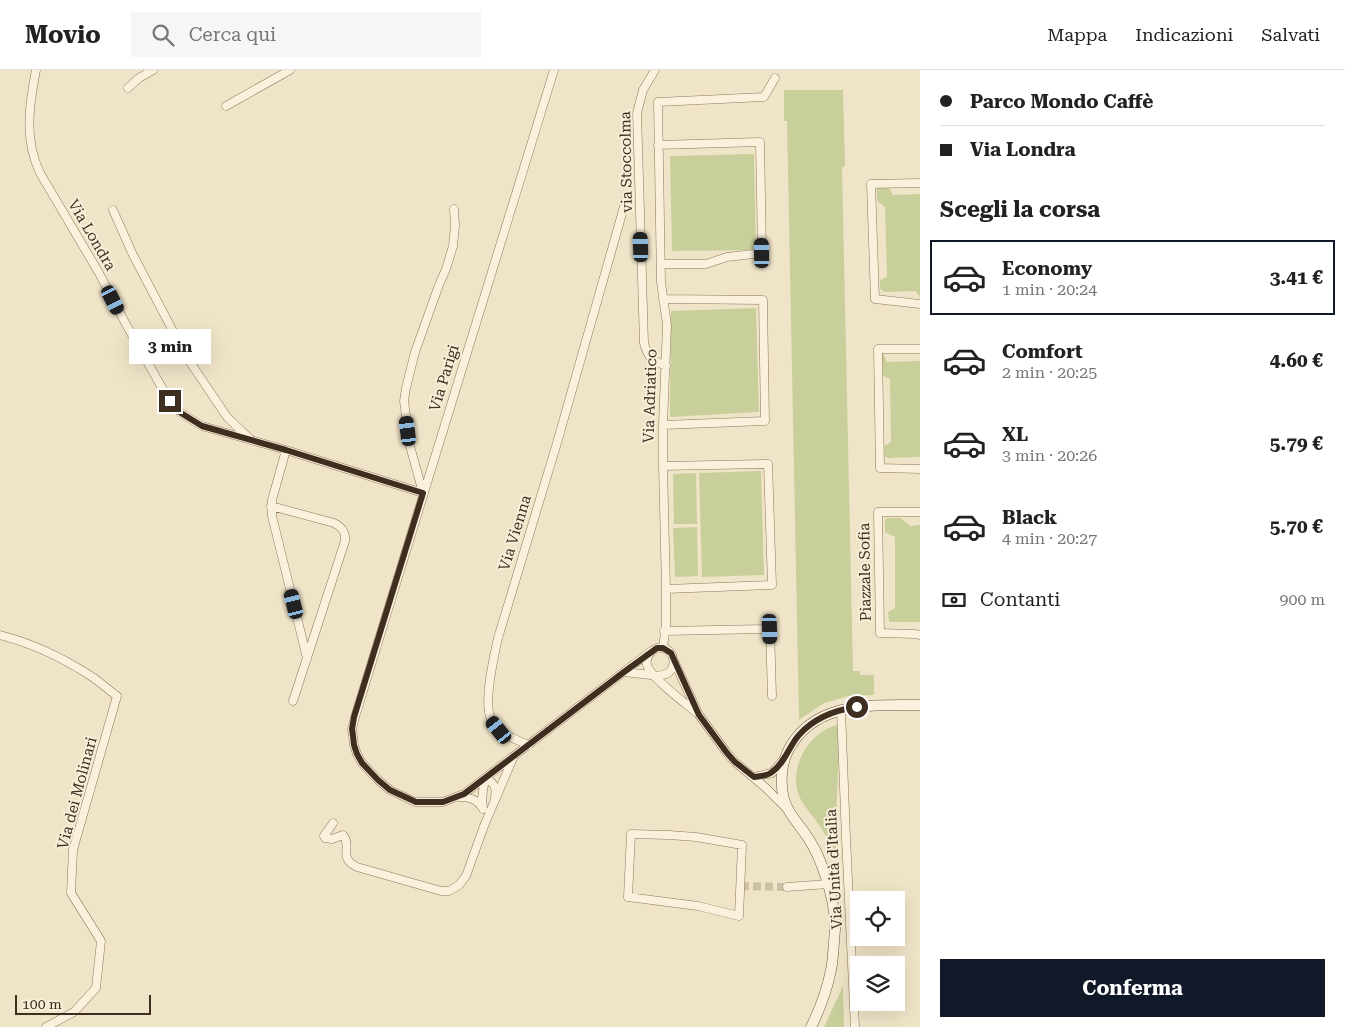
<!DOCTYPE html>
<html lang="it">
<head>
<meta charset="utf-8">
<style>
	:root { --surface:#fff; --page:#f6f6f6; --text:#222; --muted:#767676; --line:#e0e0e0; --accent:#111827 }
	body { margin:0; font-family:"Roboto Serif",serif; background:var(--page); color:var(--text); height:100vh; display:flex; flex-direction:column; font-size:19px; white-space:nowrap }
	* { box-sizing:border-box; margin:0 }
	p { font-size:16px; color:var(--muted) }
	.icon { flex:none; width:28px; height:28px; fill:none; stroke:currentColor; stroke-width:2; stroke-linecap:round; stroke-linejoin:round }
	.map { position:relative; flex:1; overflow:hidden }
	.panel { display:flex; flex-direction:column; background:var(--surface); width:425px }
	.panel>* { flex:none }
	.top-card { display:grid; align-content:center; height:110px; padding:0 20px; background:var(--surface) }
	.buttons { position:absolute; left:850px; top:821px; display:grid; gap:10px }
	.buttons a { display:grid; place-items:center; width:55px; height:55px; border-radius:0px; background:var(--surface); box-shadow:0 5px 20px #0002; font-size:25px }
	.scale { position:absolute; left:15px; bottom:12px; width:136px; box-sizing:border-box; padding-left:5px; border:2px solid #3d2e20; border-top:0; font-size:14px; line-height:18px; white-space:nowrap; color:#3d2e20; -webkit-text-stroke:4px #f7eed8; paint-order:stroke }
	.end { position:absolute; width:22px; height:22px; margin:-11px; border:6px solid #3d2e20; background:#fff; box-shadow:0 0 0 2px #fff }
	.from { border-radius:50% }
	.bubble { position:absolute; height:35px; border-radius:0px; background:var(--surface); box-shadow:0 5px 20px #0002; font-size:16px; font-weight:700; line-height:35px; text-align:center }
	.car { position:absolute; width:15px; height:30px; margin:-15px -8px; border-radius:6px; box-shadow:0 0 4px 1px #0007; background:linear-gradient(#222 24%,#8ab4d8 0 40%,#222 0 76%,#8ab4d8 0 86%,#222 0) }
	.top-card b { display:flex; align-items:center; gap:18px; height:48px; font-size:19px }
	.top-card b+b { border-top:1px solid var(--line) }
	.top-card i { width:12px; height:12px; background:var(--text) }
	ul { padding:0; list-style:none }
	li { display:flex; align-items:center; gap:15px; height:75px; margin:0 10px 8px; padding:0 10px; border:2px solid transparent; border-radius:0px }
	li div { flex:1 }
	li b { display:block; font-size:19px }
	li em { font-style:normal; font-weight:700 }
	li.on { border-color:var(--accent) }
	li>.icon { width:45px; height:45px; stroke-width:1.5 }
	h2 { padding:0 20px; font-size:22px; line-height:60px }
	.pay { display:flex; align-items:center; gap:12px; height:55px; padding:0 20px; font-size:19px }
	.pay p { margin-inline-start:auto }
	.action { display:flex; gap:10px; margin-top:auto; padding:10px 20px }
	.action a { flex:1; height:58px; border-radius:0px; background:var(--accent); color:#fff; font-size:20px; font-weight:700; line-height:58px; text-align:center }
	header { display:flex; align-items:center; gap:30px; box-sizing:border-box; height:70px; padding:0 25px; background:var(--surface); border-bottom:1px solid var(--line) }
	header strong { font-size:24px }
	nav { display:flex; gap:28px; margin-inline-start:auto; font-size:18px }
	.search { width:350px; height:45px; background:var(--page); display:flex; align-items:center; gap:12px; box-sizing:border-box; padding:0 18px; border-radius:0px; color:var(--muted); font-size:19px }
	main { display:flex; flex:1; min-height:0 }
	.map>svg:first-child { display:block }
	.green { fill:#c9cf9b }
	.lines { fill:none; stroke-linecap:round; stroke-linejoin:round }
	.street-tunnel { stroke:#ccc0a6; stroke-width:8; stroke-dasharray:8 4; stroke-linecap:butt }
	.street-casing { stroke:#8d765c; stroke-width:9 }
	.secondary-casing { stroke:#6f573f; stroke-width:11 }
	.street { stroke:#faf1dc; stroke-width:8 }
	.secondary { stroke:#faf1dc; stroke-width:10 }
	.route { stroke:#3d2e20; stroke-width:6 }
	.labels { text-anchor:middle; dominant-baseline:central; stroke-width:4; stroke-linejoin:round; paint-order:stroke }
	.street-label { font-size:15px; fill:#3d2e20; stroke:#f7eed8 }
</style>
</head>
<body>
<header>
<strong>Movio</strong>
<div class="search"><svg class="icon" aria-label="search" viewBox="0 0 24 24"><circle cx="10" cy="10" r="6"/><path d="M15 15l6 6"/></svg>Cerca qui</div>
<nav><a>Mappa</a><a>Indicazioni</a><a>Salvati</a></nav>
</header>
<main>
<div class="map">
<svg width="920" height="957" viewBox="0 0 920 957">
	<rect width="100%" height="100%" fill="#f0e4c8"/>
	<path class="green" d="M784 20H843L845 96 842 97 853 601H860V605H874V625L849 626 824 633 799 650 787 51H784Z
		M754 84 756 180 672 181 670 86Z
		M888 116 893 125 920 124V228L917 223 915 221 885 222 880 219V210L887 207 885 137 877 131V118Z
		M756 238 759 342 670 347 671 241Z
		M880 283H883L887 292 920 291V387L888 388 885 387 884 376 891 372 890 309 881 305Z
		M761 401 764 505 702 507 699 403Z
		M696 403 697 454H674L673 404Z
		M887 448H900L911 456 920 455V552H890L889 551 888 542 895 538V467L885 462V450Z
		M697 457 698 506 675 507 673 458Z
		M840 654 836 752 837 789C832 777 826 766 819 755 813 746 806 739 801 730 792 713 796 693 806 678 814 666 826 657 840 654Z
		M843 916 844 957H824Z"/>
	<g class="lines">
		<path class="street-tunnel" d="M741 816 787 817"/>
		<g class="street-casing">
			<path id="street" d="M36 0C29 35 24 70 40 103L99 203 128 258 161 316 170 331 181 343 202 356 286 380 423 423
				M554 0 355 647 352 659 353 666 354 675 357 684 362 693 378 710 390 720 415 732H443L464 724 650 582
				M655 0 643 20 637 43 644 273C648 288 652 290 666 296
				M128 18 139 8 153 0
				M226 36 290 0
				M658 75 760 72 762 183 727 187 706 194H661
				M920 113 871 114 875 229 920 234
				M113 140 133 185 186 286 227 347 251 370
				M663 229 763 230 765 351 663 355
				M920 279H878L880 398 920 399
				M286 380 272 430V446L307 588
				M663 396 768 394 772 515 666 519
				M423 423 410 376 404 331 406 318 415 282 439 215 446 199 453 176 455 156 454 139
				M271 436 334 453C342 457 346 462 345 471L293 631
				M920 442H878L880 563 915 564 920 565
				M664 561 770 559 772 626
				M0 565C31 573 58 585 86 603 97 609 107 619 117 626L73 780 71 823 101 871 96 918 74 942 46 957
				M663 578 666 555V519L663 396V355L667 255 661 212 658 32 764 27 775 8
				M674 591 699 645 727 683 735 692 766 718 787 739
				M624 602C633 603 642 604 651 605 688 611 673 565 652 581 648 585 646 590 647 595 651 608 685 633 697 643
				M841 640 846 768 855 957
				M529 675C516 670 497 663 491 649 483 633 494 586 498 568L557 373 627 126
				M754 707 772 703 783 690
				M460 727C471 727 478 730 483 739
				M483 739 482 728 485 708C494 713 497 717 495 727
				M333 753 324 766 325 768 332 769 343 765C353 777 337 787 357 797L441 821H449L459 815 466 806 484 756 513 688
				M631 764 669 765 696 767 742 775 739 846 698 836 628 827Z
				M787 817 828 814"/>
		</g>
		<g class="secondary-casing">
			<path id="secondary" d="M811 957C820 939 827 920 831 900 833 891 833 882 834 873 834 866 836 858 835 850 833 826 823 792 810 771 802 757 788 745 784 729 780 714 781 695 788 681 813 631 872 635 920 635"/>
		</g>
		<use href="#street" class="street"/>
		<use href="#secondary" class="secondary"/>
	</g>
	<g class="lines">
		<path class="route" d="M170 331 181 343 202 356 286 380 423 423 354 647 352 659 353 666 354 675 357 684 362 693 378 710 390 720 416 732H443L464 724 624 602 657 578H663L671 583 699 645 727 683 735 692 754 707C760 706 768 706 772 702 785 693 789 676 799 665 814 648 835 640 857 637"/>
	</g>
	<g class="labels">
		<g class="street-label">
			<text transform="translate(626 92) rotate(-91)">via Stoccolma</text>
			<text transform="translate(92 165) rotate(60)">Via Londra</text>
			<text transform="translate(444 308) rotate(-73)">Via Parigi</text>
			<text transform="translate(650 326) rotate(-88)">Via Adriatico</text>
			<text transform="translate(515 463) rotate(-73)">Via Vienna</text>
			<text transform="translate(865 502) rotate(-91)">Piazzale Sofia</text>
			<text transform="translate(77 723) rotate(-75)">Via dei Molinari</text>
			<text transform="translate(834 799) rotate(-93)">Via Unità d'Italia</text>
		</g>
	</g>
</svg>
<div class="buttons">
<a><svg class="icon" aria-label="locate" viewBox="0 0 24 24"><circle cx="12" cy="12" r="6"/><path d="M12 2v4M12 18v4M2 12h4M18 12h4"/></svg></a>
<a><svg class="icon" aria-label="layers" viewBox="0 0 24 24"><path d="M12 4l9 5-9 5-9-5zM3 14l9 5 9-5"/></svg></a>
</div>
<div class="scale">100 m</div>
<i class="end from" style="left:857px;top:637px"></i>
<i class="end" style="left:170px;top:331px"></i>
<div class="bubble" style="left:129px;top:259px;width:82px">3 min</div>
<i class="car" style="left:641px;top:177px;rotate:358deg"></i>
<i class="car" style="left:762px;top:183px;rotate:359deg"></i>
<i class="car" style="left:113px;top:230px;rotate:153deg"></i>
<i class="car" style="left:408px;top:361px;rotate:353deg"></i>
<i class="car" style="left:294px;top:534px;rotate:346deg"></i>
<i class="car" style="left:770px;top:559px;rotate:178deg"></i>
<i class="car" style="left:499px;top:660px;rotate:321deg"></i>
</div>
<section class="panel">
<div class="top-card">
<b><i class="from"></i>Parco Mondo Caffè</b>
<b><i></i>Via Londra</b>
</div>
<h2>Scegli la corsa</h2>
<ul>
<li class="on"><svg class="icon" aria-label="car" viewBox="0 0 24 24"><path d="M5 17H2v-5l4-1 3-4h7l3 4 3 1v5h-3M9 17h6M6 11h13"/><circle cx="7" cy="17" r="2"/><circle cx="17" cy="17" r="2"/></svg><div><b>Economy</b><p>1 min · 20:24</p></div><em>3.41 €</em></li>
<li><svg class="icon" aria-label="car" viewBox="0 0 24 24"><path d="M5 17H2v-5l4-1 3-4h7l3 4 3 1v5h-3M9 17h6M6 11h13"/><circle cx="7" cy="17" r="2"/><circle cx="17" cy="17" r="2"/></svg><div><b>Comfort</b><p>2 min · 20:25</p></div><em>4.60 €</em></li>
<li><svg class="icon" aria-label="car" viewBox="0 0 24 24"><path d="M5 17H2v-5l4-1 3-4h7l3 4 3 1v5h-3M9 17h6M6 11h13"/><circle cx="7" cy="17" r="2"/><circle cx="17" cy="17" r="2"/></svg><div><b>XL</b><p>3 min · 20:26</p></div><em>5.79 €</em></li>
<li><svg class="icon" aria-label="car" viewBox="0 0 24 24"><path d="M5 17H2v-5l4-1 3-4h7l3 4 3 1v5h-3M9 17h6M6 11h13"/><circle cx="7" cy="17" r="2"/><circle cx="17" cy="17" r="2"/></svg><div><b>Black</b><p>4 min · 20:27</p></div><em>5.70 €</em></li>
</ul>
<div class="pay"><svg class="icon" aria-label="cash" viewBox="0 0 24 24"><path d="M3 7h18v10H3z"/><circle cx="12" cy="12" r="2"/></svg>Contanti<p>900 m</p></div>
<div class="action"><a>Conferma</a></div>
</section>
</main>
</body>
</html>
